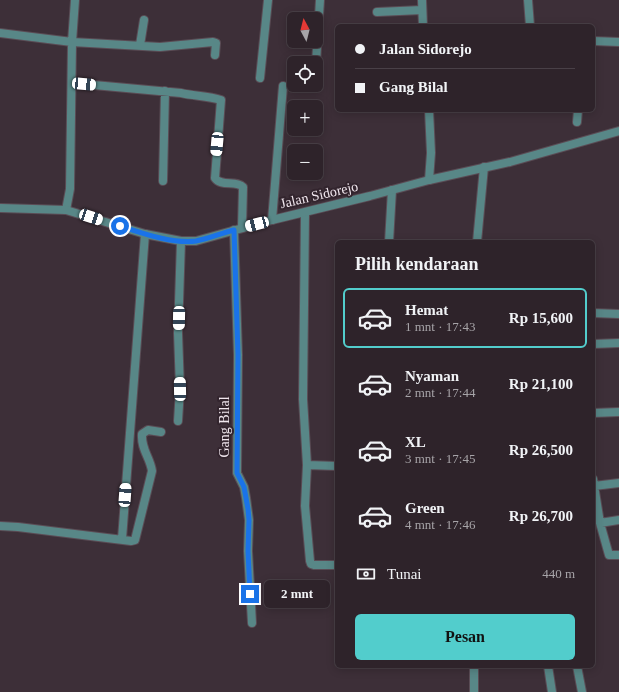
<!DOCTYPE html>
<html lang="id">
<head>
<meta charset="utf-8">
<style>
	:root { --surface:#2e232a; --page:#3a2f36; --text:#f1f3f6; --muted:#a7a4a8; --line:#494047; --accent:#52cdcc }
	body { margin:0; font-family:"Times New Roman",serif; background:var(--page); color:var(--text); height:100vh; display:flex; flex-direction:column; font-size:15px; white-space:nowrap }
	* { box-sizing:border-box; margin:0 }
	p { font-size:13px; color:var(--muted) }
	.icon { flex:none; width:22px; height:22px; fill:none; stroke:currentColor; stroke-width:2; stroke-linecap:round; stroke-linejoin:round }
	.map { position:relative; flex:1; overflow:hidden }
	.sheet { position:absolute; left:335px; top:240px; width:260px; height:428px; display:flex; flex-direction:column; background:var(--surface); border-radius:6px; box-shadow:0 2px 10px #0003,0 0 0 1px var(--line) }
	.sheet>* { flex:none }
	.banner { position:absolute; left:335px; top:24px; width:260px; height:88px; border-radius:6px; box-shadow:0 2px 10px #0003,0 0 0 1px var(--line); display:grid; align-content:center; height:88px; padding:0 20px; background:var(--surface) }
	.needle { width:26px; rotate:353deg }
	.tools { position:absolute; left:287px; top:12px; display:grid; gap:8px }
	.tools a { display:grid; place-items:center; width:36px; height:36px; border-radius:6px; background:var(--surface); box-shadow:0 2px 10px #0003,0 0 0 1px var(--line); font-size:20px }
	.end { position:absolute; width:18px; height:18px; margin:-9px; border:5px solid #1a73e8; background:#fff; box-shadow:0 0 0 2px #fff }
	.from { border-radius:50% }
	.bubble { position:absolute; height:28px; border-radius:6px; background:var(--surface); box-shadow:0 2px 10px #0003,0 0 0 1px var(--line); font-size:13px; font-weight:800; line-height:28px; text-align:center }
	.car { position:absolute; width:12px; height:24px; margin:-12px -6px; border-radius:5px; box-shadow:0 0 3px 1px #0007; background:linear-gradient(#fff 24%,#345 0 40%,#fff 0 76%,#345 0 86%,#fff 0) }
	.banner b { display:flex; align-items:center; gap:14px; height:38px; font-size:15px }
	.banner b+b { border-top:1px solid var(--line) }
	.banner i { width:10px; height:10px; background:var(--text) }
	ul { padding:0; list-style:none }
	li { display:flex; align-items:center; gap:12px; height:60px; margin:0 8px 6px; padding:0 12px; border:2px solid transparent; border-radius:6px }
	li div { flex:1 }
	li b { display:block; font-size:15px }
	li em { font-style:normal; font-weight:800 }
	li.active { border-color:var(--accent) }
	li>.icon { width:36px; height:36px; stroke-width:1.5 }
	h2 { padding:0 20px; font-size:18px; line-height:48px }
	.pay { display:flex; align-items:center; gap:10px; height:44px; padding:0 20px; font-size:15px }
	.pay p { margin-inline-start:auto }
	.action { display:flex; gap:8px; margin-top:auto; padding:8px 20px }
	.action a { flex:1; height:46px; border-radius:6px; background:var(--accent); color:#111; font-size:16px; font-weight:800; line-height:46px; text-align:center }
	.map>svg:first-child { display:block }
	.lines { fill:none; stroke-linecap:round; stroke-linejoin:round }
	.minor-casing { stroke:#5a4c55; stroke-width:10 }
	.tertiary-casing { stroke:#5a4c55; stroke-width:10 }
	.minor { stroke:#588787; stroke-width:8 }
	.tertiary { stroke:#588787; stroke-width:8 }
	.route { stroke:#1a73e8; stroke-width:5 }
	.labels { text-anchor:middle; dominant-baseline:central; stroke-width:4; stroke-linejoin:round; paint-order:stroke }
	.street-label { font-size:14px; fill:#f0e6ed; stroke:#33252e }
</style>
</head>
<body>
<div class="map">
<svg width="619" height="692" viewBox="0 0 619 692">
	<rect width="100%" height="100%" fill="#3d2f38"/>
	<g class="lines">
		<g class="minor-casing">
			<path id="minor" d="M422 0 423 26
				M528 0 530 26
				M377 12 422 10
				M0 33 72 42 160 47 213 42 216 43 215 55
				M593 41 619 42
				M140 45 144 20
				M316 63 320 0
				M260 78 268 0
				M72 83 181 93C194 96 208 96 221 100L215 178C221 187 236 180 243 187L242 228
				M577 122 578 110
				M429 180 431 153 429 110
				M163 181 165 91
				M66 210 70 189 72 42 75 0
				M305 213 303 399 307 465 305 506 310 561 311 564 314 565H337
				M272 220 283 86
				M234 230 238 355 237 473 244 487 246 498 249 520 248 551 252 623
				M389 242 392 190
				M477 242 484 167
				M593 313 619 314
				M593 344 619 343
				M593 413 619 412
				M178 421 180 389 178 333 181 241
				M307 465 337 466
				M593 479 600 523 609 555H619
				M594 486 619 483
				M600 523 619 520
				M0 526 18 527 131 541 135 540 152 471C150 457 141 450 142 434L148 430 161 432
				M122 539 145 234
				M548 666 552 692
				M577 666 582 692
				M474 692V666"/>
		</g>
		<g class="tertiary-casing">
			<path id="tertiary" d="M0 208 66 210 145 234 181 241H196L272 220 370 196 429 180 510 162 619 131"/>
		</g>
		<use href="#minor" class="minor"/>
		<use href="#tertiary" class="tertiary"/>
	</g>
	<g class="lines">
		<path class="route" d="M120 226C142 233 172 244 196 241 208 239 222 233 234 230L238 355 237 473 244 487 248 509 249 520 248 551 250 594"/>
	</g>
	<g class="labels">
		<g class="street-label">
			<text transform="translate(319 195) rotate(-13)">Jalan Sidorejo</text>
			<text transform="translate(224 427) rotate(-90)">Gang Bilal</text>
		</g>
	</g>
</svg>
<div class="tools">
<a><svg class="needle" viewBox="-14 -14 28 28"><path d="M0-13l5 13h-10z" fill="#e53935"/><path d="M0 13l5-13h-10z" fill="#a7a4a8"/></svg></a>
<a><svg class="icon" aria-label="locate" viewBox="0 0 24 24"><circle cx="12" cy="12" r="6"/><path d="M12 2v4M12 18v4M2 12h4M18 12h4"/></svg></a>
<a>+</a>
<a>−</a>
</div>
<i class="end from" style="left:120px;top:226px"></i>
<i class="end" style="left:250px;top:594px"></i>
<div class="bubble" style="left:264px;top:580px;width:66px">2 mnt</div>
<i class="car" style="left:84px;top:84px;rotate:95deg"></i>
<i class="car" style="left:217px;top:144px;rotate:185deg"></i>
<i class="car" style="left:91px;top:217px;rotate:108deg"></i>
<i class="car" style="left:257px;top:224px;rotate:255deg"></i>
<i class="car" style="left:179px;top:318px;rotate:181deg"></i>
<i class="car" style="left:180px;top:389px;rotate:359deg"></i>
<i class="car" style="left:125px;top:495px;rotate:4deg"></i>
<div class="banner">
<b><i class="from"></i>Jalan Sidorejo</b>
<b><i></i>Gang Bilal</b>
</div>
<section class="sheet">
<h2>Pilih kendaraan</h2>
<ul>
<li class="active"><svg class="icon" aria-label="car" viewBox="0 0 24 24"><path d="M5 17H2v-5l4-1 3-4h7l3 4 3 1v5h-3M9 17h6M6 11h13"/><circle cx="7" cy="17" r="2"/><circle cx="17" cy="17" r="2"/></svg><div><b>Hemat</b><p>1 mnt · 17:43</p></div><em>Rp 15,600</em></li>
<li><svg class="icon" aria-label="car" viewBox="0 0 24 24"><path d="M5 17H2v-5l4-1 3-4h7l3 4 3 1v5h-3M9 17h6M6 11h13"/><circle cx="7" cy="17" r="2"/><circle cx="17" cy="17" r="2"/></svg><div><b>Nyaman</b><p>2 mnt · 17:44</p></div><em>Rp 21,100</em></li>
<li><svg class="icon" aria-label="car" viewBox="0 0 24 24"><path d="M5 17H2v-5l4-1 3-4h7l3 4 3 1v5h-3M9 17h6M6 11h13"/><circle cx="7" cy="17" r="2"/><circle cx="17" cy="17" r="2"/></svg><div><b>XL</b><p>3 mnt · 17:45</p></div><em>Rp 26,500</em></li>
<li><svg class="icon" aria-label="car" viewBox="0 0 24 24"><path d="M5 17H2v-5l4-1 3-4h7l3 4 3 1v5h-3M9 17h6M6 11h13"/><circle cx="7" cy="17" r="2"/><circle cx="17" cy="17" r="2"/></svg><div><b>Green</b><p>4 mnt · 17:46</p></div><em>Rp 26,700</em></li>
</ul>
<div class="pay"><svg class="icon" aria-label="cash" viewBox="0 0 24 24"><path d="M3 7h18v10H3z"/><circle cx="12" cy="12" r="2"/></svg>Tunai<p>440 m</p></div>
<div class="action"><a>Pesan</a></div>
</section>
</div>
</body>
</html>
